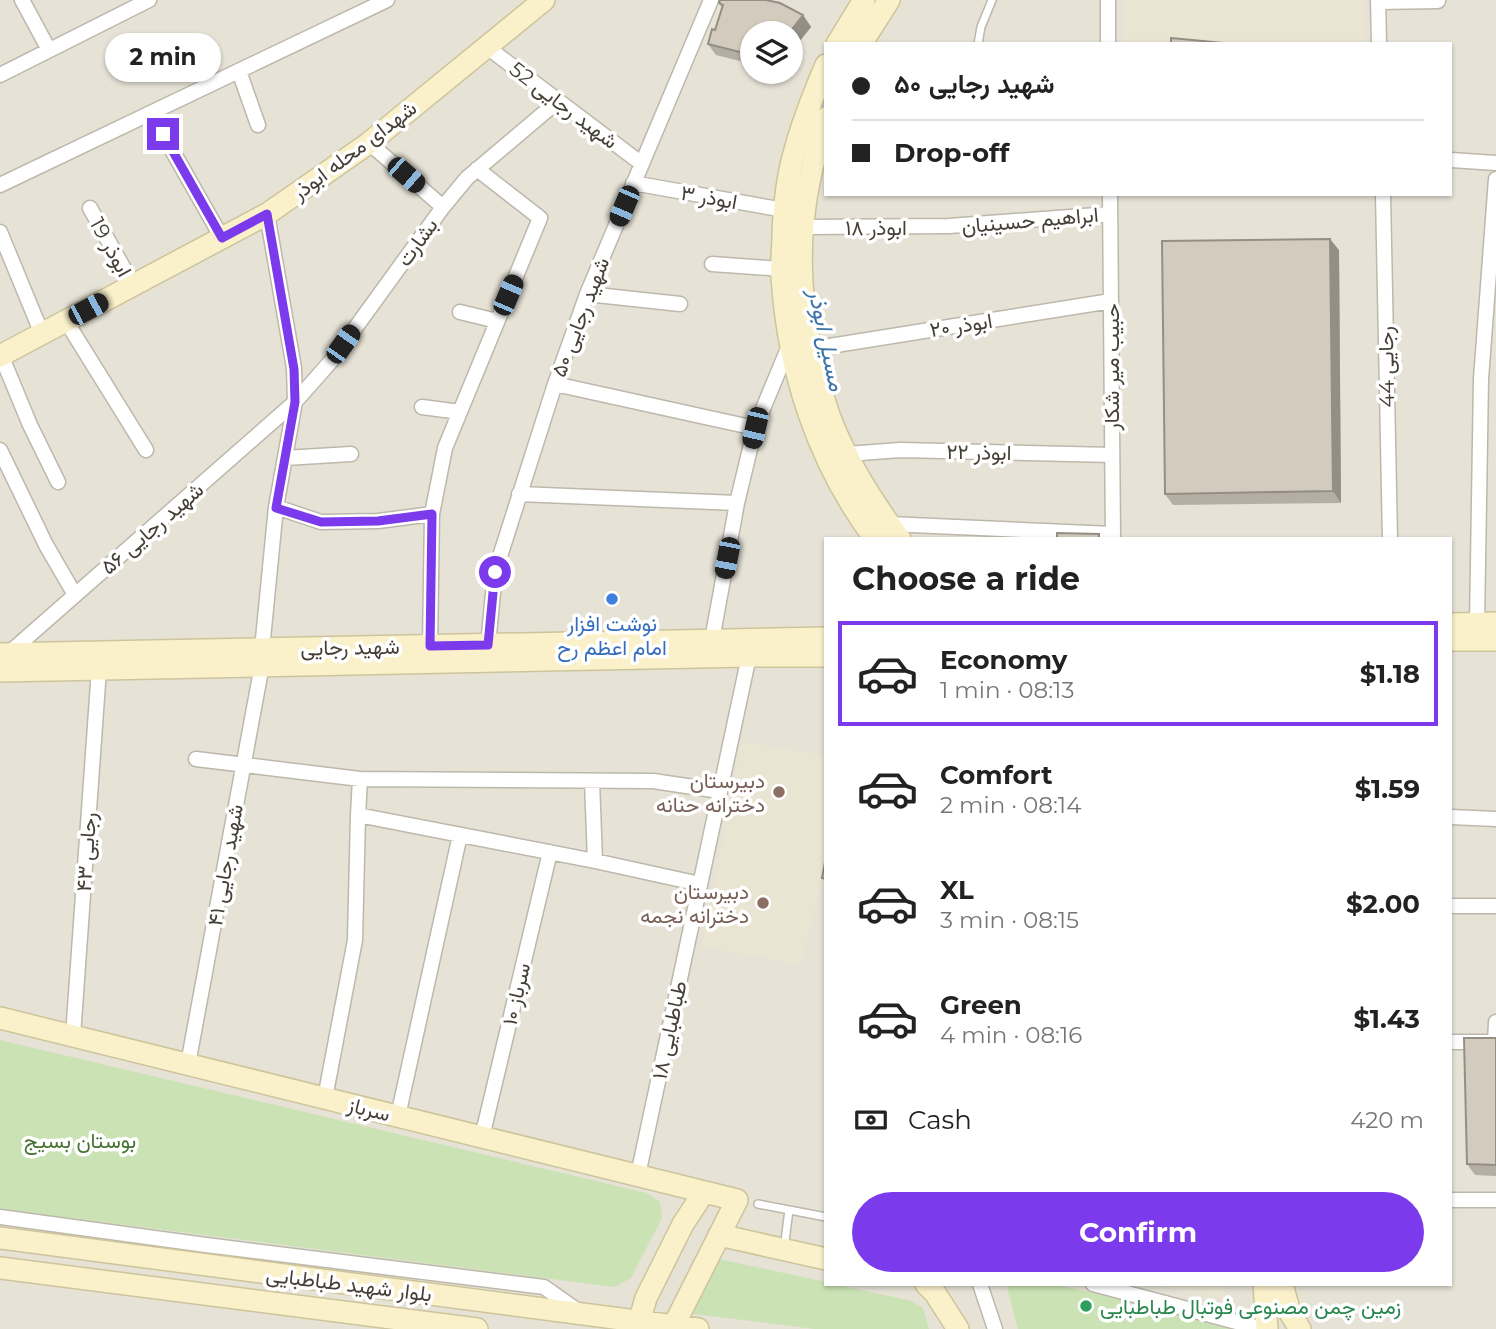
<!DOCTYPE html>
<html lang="en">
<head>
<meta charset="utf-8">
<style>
	:root { --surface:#fff; --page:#f2f2f2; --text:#222; --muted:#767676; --line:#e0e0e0; --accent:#7c3aed }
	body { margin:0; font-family:Montserrat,Vazirmatn,sans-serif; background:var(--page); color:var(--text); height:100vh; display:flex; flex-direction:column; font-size:26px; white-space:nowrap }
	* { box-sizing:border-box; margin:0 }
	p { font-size:23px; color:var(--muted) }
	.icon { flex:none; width:38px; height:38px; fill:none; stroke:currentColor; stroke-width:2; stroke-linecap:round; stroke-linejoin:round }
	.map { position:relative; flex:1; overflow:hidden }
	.panel { position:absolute; left:824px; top:537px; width:628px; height:749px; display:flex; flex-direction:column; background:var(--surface); border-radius:0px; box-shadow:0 2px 5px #0004 }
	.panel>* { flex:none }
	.banner { position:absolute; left:824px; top:42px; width:628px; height:154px; border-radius:0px; box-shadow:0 2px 5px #0004; display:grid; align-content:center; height:154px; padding:0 28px; background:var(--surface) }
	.controls { position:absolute; left:740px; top:21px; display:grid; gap:14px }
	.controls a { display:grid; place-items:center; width:63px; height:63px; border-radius:50%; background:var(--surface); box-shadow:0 2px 5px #0004; font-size:35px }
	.end { position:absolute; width:32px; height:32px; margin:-16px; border:9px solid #7c3aed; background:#fff; box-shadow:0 0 0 4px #fff }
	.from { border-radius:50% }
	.bubble { position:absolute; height:49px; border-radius:24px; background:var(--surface); box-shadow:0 2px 5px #0004; font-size:23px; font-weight:700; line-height:49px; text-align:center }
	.car { position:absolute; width:21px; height:42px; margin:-21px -10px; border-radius:9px; box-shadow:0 0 5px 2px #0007; background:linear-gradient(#222 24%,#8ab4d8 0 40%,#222 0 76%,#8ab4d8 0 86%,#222 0) }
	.banner b { display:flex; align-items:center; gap:24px; height:66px; font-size:26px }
	.banner b+b { border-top:2px solid var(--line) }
	.banner i { width:18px; height:18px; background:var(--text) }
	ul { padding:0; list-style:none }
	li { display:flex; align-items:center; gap:21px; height:105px; margin:0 14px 10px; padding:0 14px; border:4px solid transparent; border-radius:0px }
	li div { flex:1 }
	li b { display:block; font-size:26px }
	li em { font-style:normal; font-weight:700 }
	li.on { border-color:var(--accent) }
	li>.icon { width:63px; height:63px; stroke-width:1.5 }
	h2 { padding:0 28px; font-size:32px; line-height:84px }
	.pay { display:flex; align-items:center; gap:18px; height:77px; padding:0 28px; font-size:26px }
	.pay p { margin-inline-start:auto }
	.action { display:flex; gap:14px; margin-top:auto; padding:14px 28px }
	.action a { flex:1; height:80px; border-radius:42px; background:var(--accent); color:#fff; font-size:28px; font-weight:700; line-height:80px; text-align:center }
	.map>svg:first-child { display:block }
	.residential { fill:#e6e2d6; fill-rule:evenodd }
	.education { fill:#eae5d3 }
	.green { fill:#cbe3b4 }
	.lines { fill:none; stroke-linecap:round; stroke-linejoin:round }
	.canal { stroke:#a9ccea; stroke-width:14 }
	.lane-casing { stroke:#bdb8ab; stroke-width:10 }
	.street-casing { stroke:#bdb8ab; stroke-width:17 }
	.secondary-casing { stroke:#cec49b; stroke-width:24 }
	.lane { stroke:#fff; stroke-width:7 }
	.street { stroke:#fff; stroke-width:14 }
	.secondary { stroke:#faf1ca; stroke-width:21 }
	.wall { fill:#b5afa3 }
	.shaded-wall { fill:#948f85 }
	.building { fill:#d3ccbe; stroke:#948f85; stroke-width:2 }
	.route { stroke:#7c3aed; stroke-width:9 }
	.shop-dot { fill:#3f7fe0; stroke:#fff; stroke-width:2.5 }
	.education-dot { fill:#8d6e63; stroke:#fff; stroke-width:2.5 }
	.leisure-dot { fill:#2e9e5b; stroke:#fff; stroke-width:2.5 }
	.labels { text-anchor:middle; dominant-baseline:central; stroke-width:7; stroke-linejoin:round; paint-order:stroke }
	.street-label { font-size:21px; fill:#454037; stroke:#fff }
	.shop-label { font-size:21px; fill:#366cbe; stroke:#fff }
	.education-label { font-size:21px; fill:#785e54; stroke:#fff; text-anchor:end }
	.park-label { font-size:21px; fill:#45722f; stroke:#fff }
	.leisure-label { font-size:21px; fill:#27864d; stroke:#fff; text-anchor:start }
	.water-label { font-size:23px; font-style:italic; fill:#3973a7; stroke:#fff }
</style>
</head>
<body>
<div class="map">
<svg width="1496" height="1329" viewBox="0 0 1496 1329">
	<rect width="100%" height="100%" fill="#f2f0e8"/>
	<path class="residential" d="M0 0H1496V1329H0ZM752 33H791V72H752ZM826 44H1451V194H826ZM826 539H1451V1284H826Z"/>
	<path class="education" d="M1125 0H1364V44H1125Z
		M742 742 826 756V887L820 886 801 965 702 946Z
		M1156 1285H1227L1223 1300Z"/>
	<path class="green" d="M0 1040 647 1193 660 1202 662 1218 631 1278 614 1287 0 1209Z
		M719 1259 826 1282V1284L837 1285 912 1301 923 1308 929 1329H815L686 1313Z
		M1009 1285H1056L1247 1325V1329H1018L1007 1288Z"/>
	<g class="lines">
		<path class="canal" d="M814 128 826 94"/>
		<g class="lane-casing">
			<path id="lane" d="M978 44 981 27 992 0
				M758 1204 826 1217
				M784 1249 789 1210"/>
		</g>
		<g class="street-casing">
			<path id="street" d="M22 0 49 50
				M1108 0V44
				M1378 0 1379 44
				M1379 2 1438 1
				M487 47 642 164
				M239 71 258 125
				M0 75 149 0
				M151 113 222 238
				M369 143 443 207
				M1451 160 1496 163
				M633 183 784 210
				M0 185 387 0
				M1110 194 1113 539
				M1383 194 1390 539
				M90 208 133 285
				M804 227 949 226 1110 214
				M0 232 42 334
				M712 264 782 269
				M587 294 680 304
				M460 312 497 321
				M66 321 146 450
				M811 349 1111 301
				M1 355 30 425 58 482
				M555 384 755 428
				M422 407 460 412
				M0 450 46 545 75 595
				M847 454 900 450 1112 455
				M285 458 351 454
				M519 494 737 503
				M276 507 321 522 378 521 432 514
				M889 524 1112 534
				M1477 624 1481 379 1496 179
				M712 640 737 503 755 428 789 346
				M488 645 495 572 555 384 587 294 711 0
				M430 646 432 514 445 448 540 218 477 169
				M262 649 276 507 295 402 294 368 267 214
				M8 654 295 402 332 360 443 207 467 178 558 101
				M196 759 360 779 653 781 720 791
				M592 781 595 861
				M358 815 595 861 700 884
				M1451 817 1496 819
				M1451 906H1496
				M73 1036 99 669
				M1451 1042H1496
				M1495 1042 1496 1022
				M188 1064 262 665
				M325 1098 355 940 358 815 360 779
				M398 1116 460 835
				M482 1137 550 852
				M638 1175 749 656
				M1451 1200H1496
				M0 1217 206 1245 544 1287 578 1311
				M980 1284 995 1329
				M1093 1284 1263 1329"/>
		</g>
		<g class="secondary-casing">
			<path id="secondary" d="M837 44 864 0
				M861 44 889 0
				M826 65C814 93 803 121 795 150 787 177 784 206 783 234 783 248 781 263 782 277 788 371 818 463 875 539
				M826 118C817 147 809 175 805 206 795 275 806 349 829 415 845 459 872 501 900 539
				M0 356 267 214 369 143 544 0
				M1451 624 1496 623
				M1451 640H1496
				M0 654 826 638
				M0 671 749 656H826
				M0 1018 737 1200 672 1329
				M719 1235 826 1259
				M0 1238 698 1329
				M0 1268 477 1329
				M926 1284 935 1293 958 1329
				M1264 1284 1267 1329
				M1282 1284 1290 1313 1300 1329
				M637 1329 646 1298 683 1224 704 1192"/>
		</g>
		<use href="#lane" class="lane"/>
		<use href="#street" class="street"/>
		<use href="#secondary" class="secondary"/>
	</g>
	<path class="wall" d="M719 3 803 15 811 27 791 52V33H752V72H774L770 77 751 72 744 62 716 55 708 44 715 30 722 8Z
		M1339 250 1341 503 1173 505 1165 494Z
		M1496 1038V1176L1475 1175 1467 1164Z"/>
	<path class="shaded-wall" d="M803 15 811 27 791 52V33H789Z
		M767 72H774L770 77Z
		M1330 239 1339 250 1341 503 1333 491Z"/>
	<path class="building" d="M720 0H766L780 3 803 15 789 33H752V63L743 61 744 53 708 44 712 29 715 30 723 5 719 3Z
		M1171 38 1234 44H1171Z
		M1330 239 1333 491 1165 494 1162 241Z
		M1057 533 1099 534V539H1057Z
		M826 857V879L822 878Z
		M1464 1038H1496V1165L1467 1164Z"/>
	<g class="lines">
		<path class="route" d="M163 134 222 238 267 214 294 369 295 402 276 508 321 522 378 521 432 514 430 646 488 645 495 572"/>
	</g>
	<circle class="shop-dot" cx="612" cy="599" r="7"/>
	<g class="education-dot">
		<circle cx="779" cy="792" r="7"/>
		<circle cx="763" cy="903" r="7"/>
	</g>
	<circle class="leisure-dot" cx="1086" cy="1306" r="7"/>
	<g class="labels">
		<g class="street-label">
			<text transform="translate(564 105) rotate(37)">شهید رجایی 52</text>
			<text transform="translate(354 150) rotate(-37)">شهدای محله ابوذر</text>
			<text transform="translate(709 197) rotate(10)">ابوذر ۳</text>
			<text transform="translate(1030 220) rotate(-5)">ابراهیم حسینیان</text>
			<text x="876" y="227">ابوذر ۱۸</text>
			<text transform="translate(417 242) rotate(-54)">بشارت</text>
			<text transform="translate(111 247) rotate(61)">ابوذر 19</text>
			<text transform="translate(580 317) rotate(-69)">شهید رجایی ۵۰</text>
			<text transform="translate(961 325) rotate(-9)">ابوذر ۲۰</text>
			<text transform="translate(1111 367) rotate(-90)">حبیب میر شکار</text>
			<text transform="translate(1386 367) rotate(-91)">رجایی 44</text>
			<text transform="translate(979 452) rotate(1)">ابوذر ۲۲</text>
			<text transform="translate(152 528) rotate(-41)">شهید رجایی ۵۶</text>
			<text transform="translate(350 647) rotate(-1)">شهید رجایی</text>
			<text transform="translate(86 852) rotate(-86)">رجایی ۴۳</text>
			<text transform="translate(225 865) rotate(-80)">شهید رجایی ۴۱</text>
			<text transform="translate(516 994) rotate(-77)">سرباز ۱۰</text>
			<text transform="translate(669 1030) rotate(-78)">طباطبایی ۱۸</text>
			<text transform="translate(369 1109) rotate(14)">سرباز</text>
			<text transform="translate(349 1284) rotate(7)">بلوار شهید طباطبایی</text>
		</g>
		<g class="shop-label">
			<text x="612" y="623">نوشت افزار<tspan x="612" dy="24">امام اعظم رح</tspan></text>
		</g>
		<g class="education-label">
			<text x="765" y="780">دبیرستان<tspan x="765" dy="24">دخترانه حنانه</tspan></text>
			<text x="749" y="891">دبیرستان<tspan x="749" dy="24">دخترانه نجمه</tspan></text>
		</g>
		<g class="park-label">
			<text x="80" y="1140">بوستان بسیج</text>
		</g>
		<g class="leisure-label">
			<text x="1100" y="1306">زمین چمن مصنوعی فوتبال طباطبایی</text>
		</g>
		<g class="water-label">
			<text transform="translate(827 340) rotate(78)">مسیل ابوذر</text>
		</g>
	</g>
</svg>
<div class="controls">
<a><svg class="icon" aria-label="layers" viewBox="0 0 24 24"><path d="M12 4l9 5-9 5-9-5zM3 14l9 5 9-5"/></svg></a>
</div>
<i class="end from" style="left:495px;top:572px"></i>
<i class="end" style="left:163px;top:134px"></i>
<div class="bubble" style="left:105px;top:33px;width:116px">2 min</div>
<i class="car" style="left:406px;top:175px;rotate:131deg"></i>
<i class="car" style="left:624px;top:206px;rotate:203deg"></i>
<i class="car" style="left:508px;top:295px;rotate:23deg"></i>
<i class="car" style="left:88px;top:309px;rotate:62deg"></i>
<i class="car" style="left:343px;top:344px;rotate:35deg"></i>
<i class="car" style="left:755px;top:428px;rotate:193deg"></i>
<i class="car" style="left:727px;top:558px;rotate:191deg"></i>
<div class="banner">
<b><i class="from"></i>شهید رجایی ۵۰</b>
<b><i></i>Drop-off</b>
</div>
<section class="panel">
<h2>Choose a ride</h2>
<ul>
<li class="on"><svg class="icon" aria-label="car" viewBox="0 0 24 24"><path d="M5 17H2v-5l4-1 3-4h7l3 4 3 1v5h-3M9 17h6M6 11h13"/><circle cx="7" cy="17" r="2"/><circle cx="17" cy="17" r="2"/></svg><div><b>Economy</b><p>1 min · 08:13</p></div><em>$1.18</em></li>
<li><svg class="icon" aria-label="car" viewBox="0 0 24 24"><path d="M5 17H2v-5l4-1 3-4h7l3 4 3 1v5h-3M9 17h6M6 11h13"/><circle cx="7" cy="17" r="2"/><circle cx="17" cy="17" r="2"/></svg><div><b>Comfort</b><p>2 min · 08:14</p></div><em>$1.59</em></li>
<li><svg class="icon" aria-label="car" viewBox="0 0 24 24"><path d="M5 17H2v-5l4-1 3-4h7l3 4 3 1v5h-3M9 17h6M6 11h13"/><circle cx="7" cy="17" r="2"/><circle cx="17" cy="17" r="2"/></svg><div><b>XL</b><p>3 min · 08:15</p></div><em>$2.00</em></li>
<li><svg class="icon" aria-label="car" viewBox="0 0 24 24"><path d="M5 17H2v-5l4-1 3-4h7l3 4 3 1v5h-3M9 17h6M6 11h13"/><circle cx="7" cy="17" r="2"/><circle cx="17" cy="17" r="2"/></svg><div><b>Green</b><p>4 min · 08:16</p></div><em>$1.43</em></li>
</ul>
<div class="pay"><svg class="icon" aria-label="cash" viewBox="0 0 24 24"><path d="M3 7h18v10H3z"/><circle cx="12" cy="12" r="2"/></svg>Cash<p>420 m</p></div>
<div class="action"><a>Confirm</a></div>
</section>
</div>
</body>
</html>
